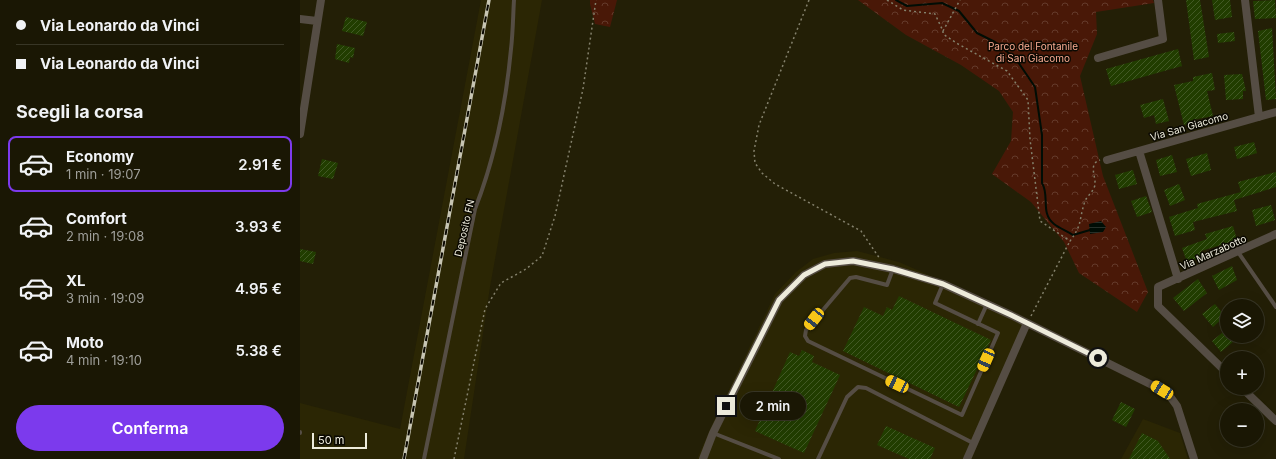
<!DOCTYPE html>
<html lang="it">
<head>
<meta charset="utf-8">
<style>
	:root { --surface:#1a1704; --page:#272413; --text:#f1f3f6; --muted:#9f9f9a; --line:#383626; --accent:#7c3aed }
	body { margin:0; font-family:Inter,sans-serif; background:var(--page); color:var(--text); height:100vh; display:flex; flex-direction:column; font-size:15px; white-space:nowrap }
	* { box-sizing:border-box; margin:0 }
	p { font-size:13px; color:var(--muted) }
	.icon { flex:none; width:22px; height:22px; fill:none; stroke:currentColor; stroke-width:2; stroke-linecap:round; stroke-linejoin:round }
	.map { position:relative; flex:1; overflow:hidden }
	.details { display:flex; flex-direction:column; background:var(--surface); width:300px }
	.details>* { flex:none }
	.hud { display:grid; align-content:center; height:88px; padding:0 16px; background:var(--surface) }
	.tools { position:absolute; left:920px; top:299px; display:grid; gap:8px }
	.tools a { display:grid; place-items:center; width:44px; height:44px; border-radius:50%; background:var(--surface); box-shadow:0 4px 16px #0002,0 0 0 1px var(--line); font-size:20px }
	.scale { position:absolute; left:12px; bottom:10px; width:55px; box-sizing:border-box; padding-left:4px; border:2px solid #edebdb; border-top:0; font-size:11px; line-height:14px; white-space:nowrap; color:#edebdb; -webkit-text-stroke:3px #0b0902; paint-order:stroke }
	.end { position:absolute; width:18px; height:18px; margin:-9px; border:5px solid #edebdb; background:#111; box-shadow:0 0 0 2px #111 }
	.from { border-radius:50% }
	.bubble { position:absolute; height:28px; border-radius:14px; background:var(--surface); box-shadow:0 4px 16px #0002,0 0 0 1px var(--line); font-size:13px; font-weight:600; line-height:28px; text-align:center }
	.car { position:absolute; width:12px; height:24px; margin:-12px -6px; border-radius:5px; box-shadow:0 0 3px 1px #0007; background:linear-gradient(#f5c518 24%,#345 0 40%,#f5c518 0 76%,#345 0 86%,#f5c518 0) }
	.hud b { display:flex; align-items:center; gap:14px; height:38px; font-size:15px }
	.hud b+b { border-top:1px solid var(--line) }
	.hud i { width:10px; height:10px; background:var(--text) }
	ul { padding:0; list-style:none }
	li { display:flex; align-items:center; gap:12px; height:56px; margin:0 8px 6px; padding:0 8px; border:2px solid transparent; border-radius:8px }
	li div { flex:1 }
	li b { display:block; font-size:15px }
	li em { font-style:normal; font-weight:600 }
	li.active { border-color:var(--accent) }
	li>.icon { width:36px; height:36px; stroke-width:1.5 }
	h2 { padding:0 16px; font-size:18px; line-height:48px }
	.button { display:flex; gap:8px; margin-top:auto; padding:8px 16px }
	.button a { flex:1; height:46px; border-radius:24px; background:var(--accent); color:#fff; font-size:16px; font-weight:600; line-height:46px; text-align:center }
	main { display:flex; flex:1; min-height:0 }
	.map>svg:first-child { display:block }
	.built { fill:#2b2604 }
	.forest { fill:url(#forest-crowns) }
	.water { fill:url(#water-rules) }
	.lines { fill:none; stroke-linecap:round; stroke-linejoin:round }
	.stream { stroke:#000d05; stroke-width:2 }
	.building { fill:url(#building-hatch) }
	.path { stroke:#84816c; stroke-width:1.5; stroke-dasharray:2 3; stroke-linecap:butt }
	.lane { stroke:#554d44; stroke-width:4 }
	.street { stroke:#554d44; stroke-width:8 }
	.rail-casing { stroke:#c7c5b3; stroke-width:3.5 }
	.rail { stroke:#0b0902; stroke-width:2; stroke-dasharray:6; stroke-linecap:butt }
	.route { stroke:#edebdb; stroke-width:5 }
	.labels { text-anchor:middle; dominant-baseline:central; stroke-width:3; stroke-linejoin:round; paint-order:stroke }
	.park-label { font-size:10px; fill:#f9ab92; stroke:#0b0902 }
	.street-label { font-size:10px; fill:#edebdb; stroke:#0b0902 }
</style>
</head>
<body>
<main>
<section class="details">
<div class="hud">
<b><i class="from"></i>Via Leonardo da Vinci</b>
<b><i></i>Via Leonardo da Vinci</b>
</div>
<h2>Scegli la corsa</h2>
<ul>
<li class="active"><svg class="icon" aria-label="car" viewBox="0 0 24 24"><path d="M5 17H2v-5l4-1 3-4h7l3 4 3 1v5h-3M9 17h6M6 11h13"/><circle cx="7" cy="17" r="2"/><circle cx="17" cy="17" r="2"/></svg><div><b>Economy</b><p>1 min · 19:07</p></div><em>2.91 €</em></li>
<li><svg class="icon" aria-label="car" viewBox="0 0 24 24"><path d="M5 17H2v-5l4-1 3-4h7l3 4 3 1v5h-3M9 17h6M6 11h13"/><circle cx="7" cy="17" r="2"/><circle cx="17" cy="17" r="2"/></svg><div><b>Comfort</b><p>2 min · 19:08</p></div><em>3.93 €</em></li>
<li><svg class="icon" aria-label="car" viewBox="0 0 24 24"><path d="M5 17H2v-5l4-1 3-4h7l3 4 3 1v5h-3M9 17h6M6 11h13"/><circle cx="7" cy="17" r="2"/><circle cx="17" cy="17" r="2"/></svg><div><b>XL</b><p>3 min · 19:09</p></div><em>4.95 €</em></li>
<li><svg class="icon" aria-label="car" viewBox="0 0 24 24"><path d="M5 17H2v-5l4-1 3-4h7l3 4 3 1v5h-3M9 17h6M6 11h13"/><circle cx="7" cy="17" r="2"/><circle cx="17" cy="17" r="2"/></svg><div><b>Moto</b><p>4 min · 19:10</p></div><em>5.38 €</em></li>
</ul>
<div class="button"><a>Conferma</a></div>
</section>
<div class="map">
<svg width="976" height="459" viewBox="0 0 976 459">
	<defs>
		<pattern id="forest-crowns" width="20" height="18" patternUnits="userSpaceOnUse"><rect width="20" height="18" fill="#491807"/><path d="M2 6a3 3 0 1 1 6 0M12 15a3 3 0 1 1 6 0" fill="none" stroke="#643a2b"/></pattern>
		<pattern id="water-rules" width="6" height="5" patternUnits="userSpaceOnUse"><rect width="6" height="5" fill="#000d05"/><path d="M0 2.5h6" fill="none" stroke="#263029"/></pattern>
		<pattern id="building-hatch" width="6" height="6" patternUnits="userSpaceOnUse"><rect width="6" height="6" fill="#213d00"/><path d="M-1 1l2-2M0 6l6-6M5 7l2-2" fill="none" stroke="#425925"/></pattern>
	</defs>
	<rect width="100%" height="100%" fill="#231f06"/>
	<path class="built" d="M181 0H242L190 287 164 459H0V403L100 429Z
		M557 251 599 262 726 318 672 459H397L411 427 475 294 496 272 513 259 534 253Z
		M843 419 880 433 888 459H821Z"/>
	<path class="forest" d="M290 0H317L310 27 295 24 290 4Z
		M558 0H853L854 3 796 12 797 34 780 76 803 176 848 292 837 312 779 273 764 242 731 202 692 174 711 141 713 112 699 91 661 65 606 35Z"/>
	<path class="water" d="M801 221 806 227 803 232 790 234 789 224Z"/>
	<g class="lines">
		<path class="stream" d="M596 0 607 6 642 3 659 11 677 33 695 42 716 59 735 87 742 135V183C750 196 740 213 754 224 759 228 767 231 773 235L790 230"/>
	</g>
	<path class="building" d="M886 0H900L909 57 894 60Z
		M912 0H930L932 17 915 20Z
		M975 0 976 18 955 19 953 1Z
		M46 17 67 22 63 36 42 31Z
		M972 28 976 99 966 100 958 31Z
		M934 32 935 41 918 43 917 34Z
		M37 44 55 48 53 58 50 57 49 63 35 59Z
		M878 49 882 66 811 86 806 69Z
		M912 73 915 90 907 91 913 116 892 120V123L884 125 874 85 893 81V77Z
		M942 74 946 91H943V99L926 100 924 75Z
		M863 99 869 121 856 124 854 115 844 118 840 105Z
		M954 142 957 153 937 159 934 147Z
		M907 153 911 170 891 176 886 159Z
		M872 155 877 172 860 176 856 160Z
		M22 159 38 163 33 179 18 176Z
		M833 170 837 184 819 189 815 175Z
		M976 172V187L934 200 937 211 893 222 895 230 875 236 869 217 898 208 897 204 941 192 938 182Z
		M879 184 885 200 870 206 864 190Z
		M846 196 852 212 837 217 831 201Z
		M971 205 975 220 956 226 952 210Z
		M933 226 937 240 901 251 903 257 887 262 882 248 907 239 905 234Z
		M0 249 16 252 13 264 0 261Z
		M932 266 937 280 919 290 912 276Z
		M898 279 907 293 884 311 873 298Z
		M599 296 691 340 659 407 543 351 564 307 583 316 587 307 592 310Z
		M915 304 925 316 913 327 902 314Z
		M927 329V336H940L921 352 912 341Z
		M502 350 514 356 512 362 540 375 504 453 455 431 490 352 499 356Z
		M821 402 835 409 826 427 812 420Z
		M586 426 635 448 630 459H609L577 445Z
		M842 433 858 441 870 459H829Z"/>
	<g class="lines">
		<path class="path" d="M509 0 459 125 454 151 455 163 462 173 475 184 561 231 580 259
			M587 0 603 10 635 14 643 31V34L658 44 707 71 728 100 730 139 740 221 770 241C782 225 779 221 784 204 786 196 793 193 795 185 796 176 788 164 800 160
			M643 31 660 0
			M731 316 770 241
			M154 459 185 309 201 283 226 269 242 256 255 216 283 89 296 0"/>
		<path class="lane" d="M938 252 976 307
			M593 269 587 285 556 277 550 278 506 330 505 336 508 341 662 415 698 333 635 303 643 284
			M678 324 687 304
			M0 432V433
			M413 433 479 459
			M124 459 175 209C195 158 206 103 211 49 213 32 213 16 214 0
			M518 459 547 397 558 387 566 388 673 443"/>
		<path class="street" d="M945 0 959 117
			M0 19 17 21
			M798 58 863 39 858 0
			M0 134 21 0
			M839 151 878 279
			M807 160 976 112
			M927 373 858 306V287L976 234
			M942 388 976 421
			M403 459 413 433 479 300 504 275 525 264 553 261 593 269 643 284 711 315 854 386 869 395 877 406 894 459
			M667 459 727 323"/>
		<g class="rail-casing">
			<path id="rail" d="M104 459 189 0"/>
		</g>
		<use href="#rail" class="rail"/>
	</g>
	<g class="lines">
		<path class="route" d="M426 406 479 300 504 275 525 264 553 261 593 269 643 284 711 315 798 358"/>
	</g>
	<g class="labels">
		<g class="park-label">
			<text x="733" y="46">Parco del Fontanile<tspan x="733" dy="12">di San Giacomo</tspan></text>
		</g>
		<g class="street-label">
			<text transform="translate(889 126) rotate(-16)">Via San Giacomo</text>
			<text transform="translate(164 228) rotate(-77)">Deposito FN</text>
			<text transform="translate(913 252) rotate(-24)">Via Marzabotto</text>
		</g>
	</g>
</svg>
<div class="tools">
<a><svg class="icon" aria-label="layers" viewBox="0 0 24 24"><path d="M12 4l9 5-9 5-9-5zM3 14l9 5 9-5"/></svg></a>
<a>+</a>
<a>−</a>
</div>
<div class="scale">50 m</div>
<i class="end from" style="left:798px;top:358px"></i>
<i class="end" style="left:426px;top:406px"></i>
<div class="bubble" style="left:440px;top:392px;width:66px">2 min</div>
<i class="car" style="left:514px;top:319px;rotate:218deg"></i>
<i class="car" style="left:686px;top:360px;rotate:204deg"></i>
<i class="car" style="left:597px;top:384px;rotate:295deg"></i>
<i class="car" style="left:862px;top:390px;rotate:302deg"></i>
</div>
</main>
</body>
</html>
